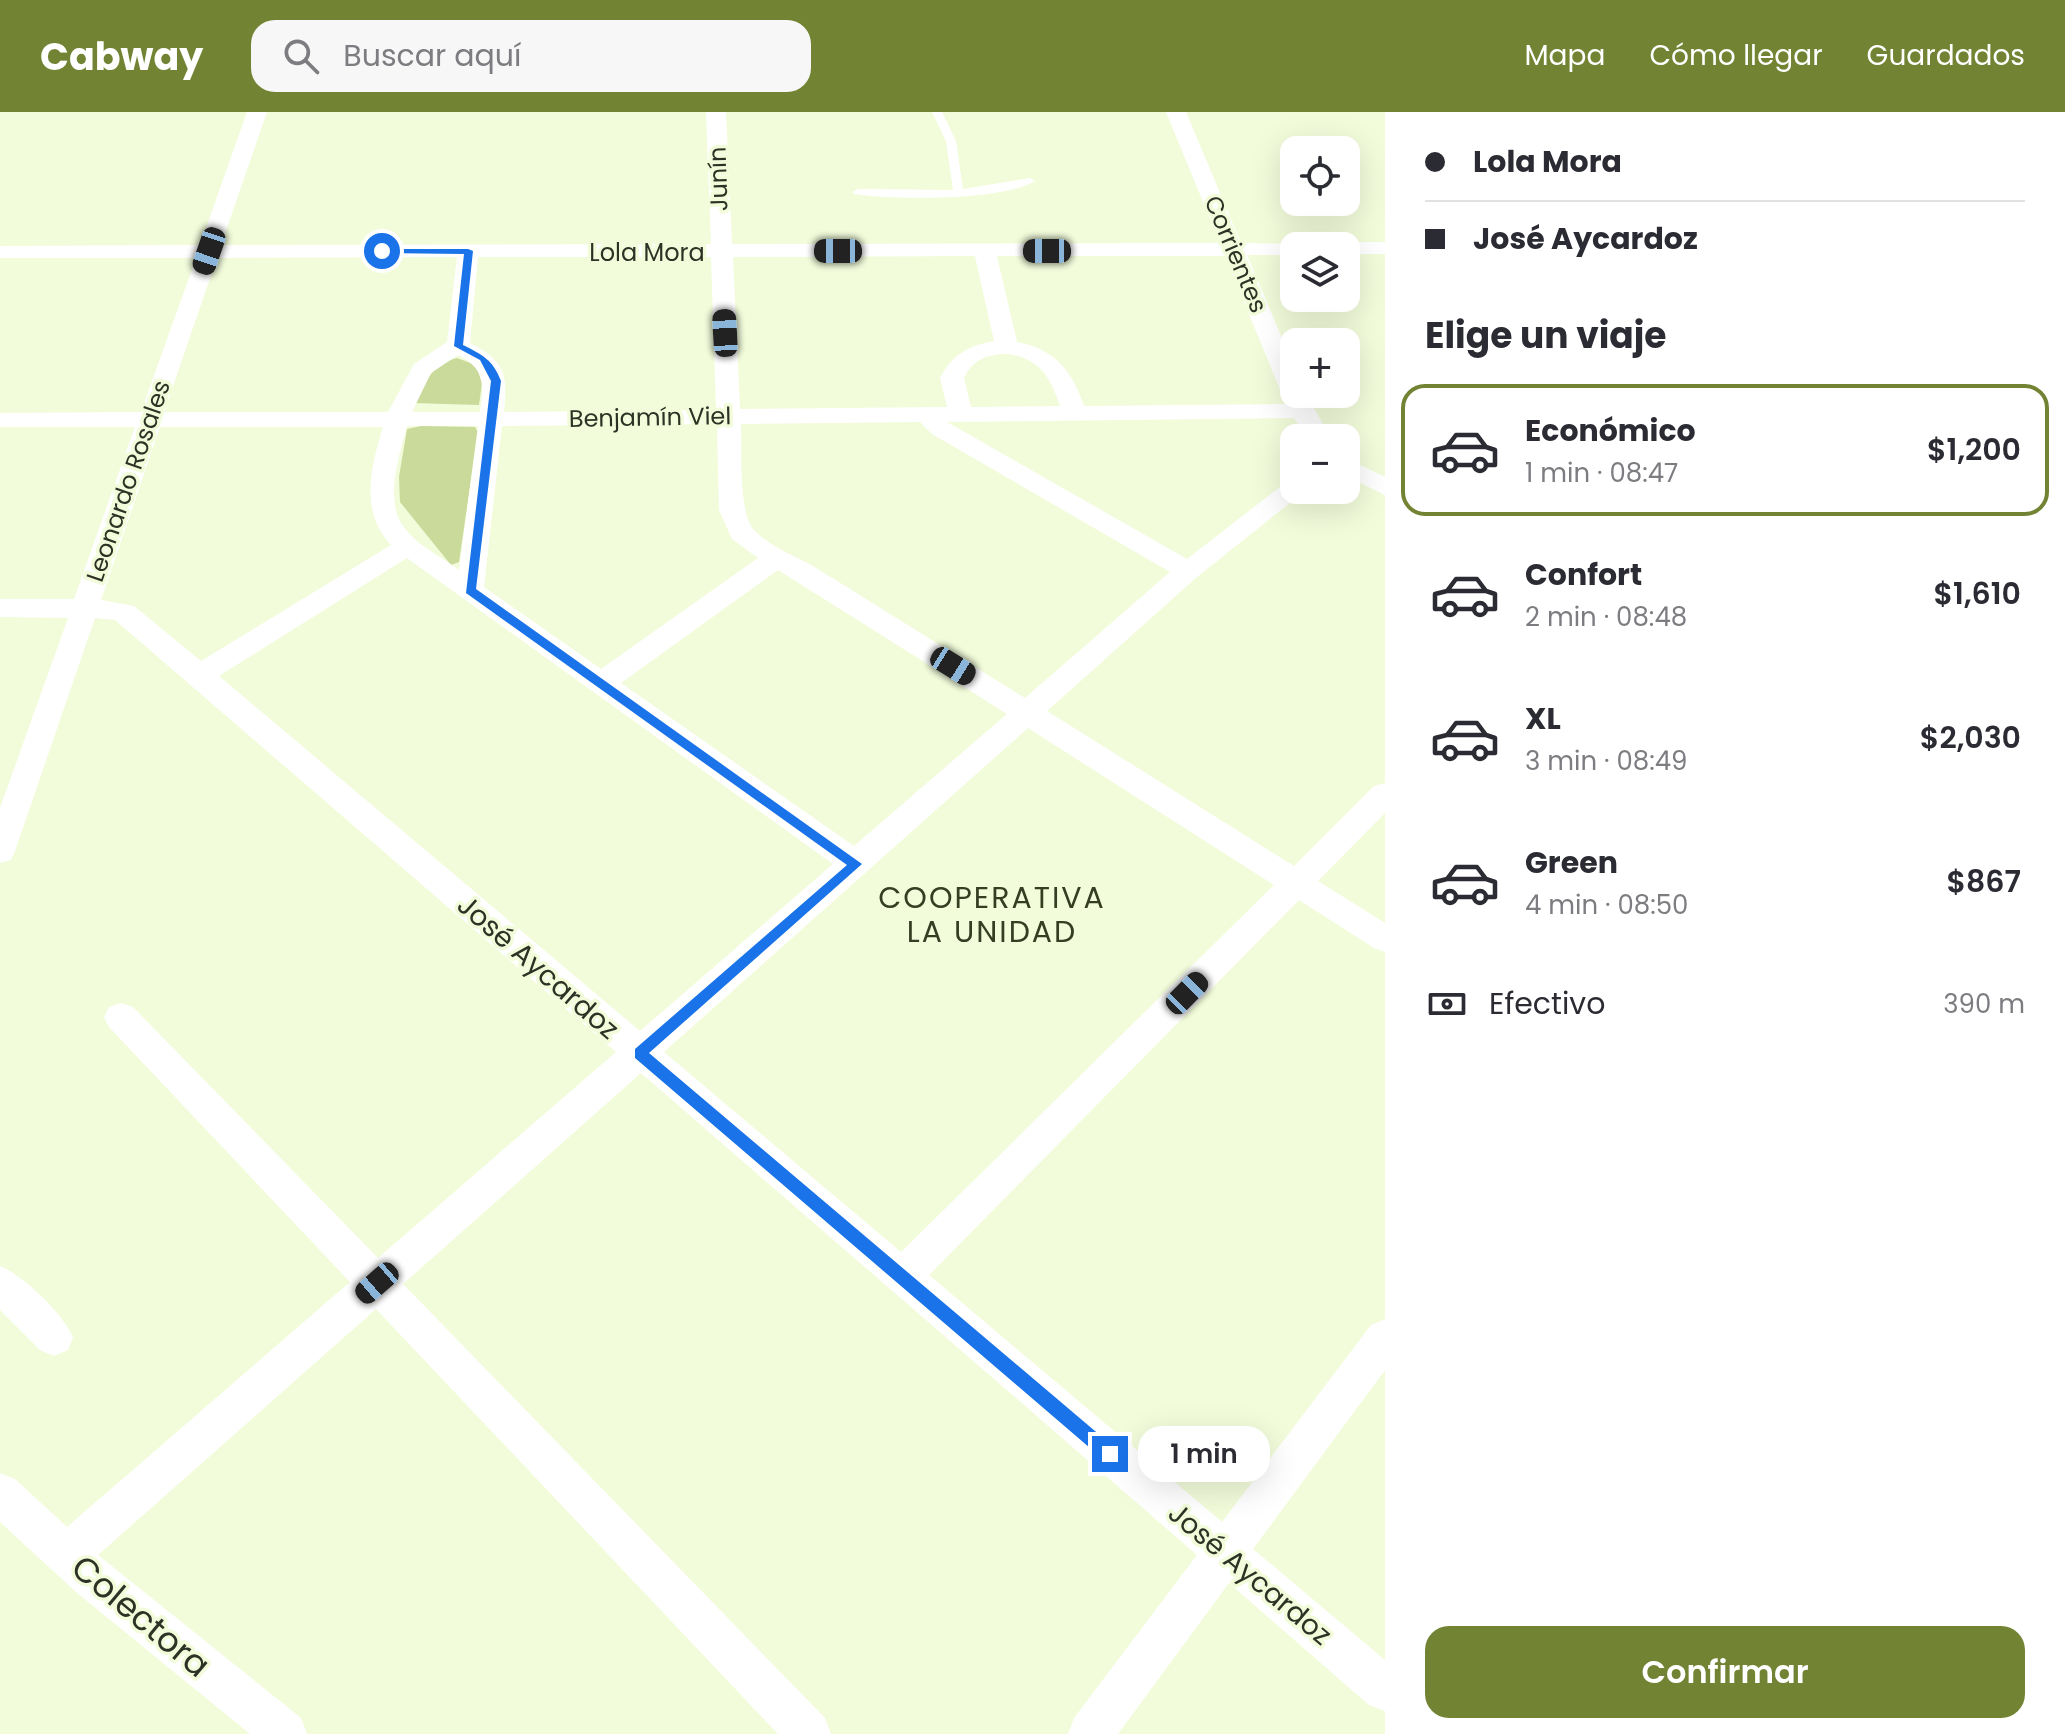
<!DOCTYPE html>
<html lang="es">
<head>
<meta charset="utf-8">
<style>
	:root { --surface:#fff; --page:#f7f7f7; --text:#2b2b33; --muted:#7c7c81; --line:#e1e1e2; --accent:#728434 }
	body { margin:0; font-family:Poppins,sans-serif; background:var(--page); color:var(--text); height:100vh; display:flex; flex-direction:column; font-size:30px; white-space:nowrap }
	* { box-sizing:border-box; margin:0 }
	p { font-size:26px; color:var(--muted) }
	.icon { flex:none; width:44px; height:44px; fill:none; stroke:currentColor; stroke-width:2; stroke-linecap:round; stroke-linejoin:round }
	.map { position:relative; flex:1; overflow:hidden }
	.sheet { display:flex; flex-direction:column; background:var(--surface); width:680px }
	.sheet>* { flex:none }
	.banner { display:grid; align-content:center; height:176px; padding:0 40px; background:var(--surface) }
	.controls { position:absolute; left:1280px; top:24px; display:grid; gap:16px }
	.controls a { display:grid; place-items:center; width:80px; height:80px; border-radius:16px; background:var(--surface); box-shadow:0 8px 32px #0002; font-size:40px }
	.end { position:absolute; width:36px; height:36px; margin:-18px; border:10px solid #1a73e8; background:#fff; box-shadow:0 0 0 4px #fff }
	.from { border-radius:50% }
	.bubble { position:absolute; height:56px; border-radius:24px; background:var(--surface); box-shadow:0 8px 32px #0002; font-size:26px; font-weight:600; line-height:56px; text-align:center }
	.car { position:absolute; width:24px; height:48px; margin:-24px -12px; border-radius:10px; box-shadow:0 0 6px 2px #0007; background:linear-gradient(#222 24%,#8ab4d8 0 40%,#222 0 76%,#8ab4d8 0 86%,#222 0) }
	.banner b { display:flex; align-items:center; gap:28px; height:76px; font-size:30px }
	.banner b+b { border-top:2px solid var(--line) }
	.banner i { width:20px; height:20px; background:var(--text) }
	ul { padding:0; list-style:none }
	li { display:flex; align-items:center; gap:24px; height:132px; margin:0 16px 12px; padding:0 24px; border:4px solid transparent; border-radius:24px }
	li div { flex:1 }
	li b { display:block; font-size:30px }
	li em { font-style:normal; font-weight:600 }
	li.current { border-color:var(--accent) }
	li>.icon { width:72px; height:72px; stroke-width:1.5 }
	h2 { padding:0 40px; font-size:36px; line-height:96px }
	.pay { display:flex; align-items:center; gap:20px; height:88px; padding:0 40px; font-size:30px }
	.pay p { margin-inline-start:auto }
	.button { display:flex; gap:16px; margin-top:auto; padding:16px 40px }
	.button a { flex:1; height:92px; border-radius:24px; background:var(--accent); color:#fff; font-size:32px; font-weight:600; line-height:92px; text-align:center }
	header { display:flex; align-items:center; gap:48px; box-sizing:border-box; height:112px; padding:0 40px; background:var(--accent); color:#fff }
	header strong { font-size:38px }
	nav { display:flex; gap:44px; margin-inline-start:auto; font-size:28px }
	.search { width:560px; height:72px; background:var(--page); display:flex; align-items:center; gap:20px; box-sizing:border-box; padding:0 28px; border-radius:24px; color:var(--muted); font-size:30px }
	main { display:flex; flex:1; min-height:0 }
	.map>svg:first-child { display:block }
	.green { fill:#c9da9a }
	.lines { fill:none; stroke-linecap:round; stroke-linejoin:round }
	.service { fill:#fff; fill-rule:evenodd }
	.minor { fill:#fff; fill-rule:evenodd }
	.route { fill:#1a73e8 }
	.labels { text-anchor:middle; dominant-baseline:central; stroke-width:7; stroke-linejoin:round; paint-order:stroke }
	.far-street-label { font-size:24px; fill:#2e3225; stroke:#f2fcdb }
	.street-label { font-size:28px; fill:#2e3225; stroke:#f2fcdb }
	.neighbourhood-label { font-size:30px; letter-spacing:2px; fill:#363d22; stroke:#f2fcdb }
	.near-street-label { font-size:34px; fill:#2e3225; stroke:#f2fcdb }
</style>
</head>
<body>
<header>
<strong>Cabway</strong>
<div class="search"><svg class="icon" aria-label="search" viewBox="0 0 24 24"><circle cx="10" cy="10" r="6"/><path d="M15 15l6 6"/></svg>Buscar aquí</div>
<nav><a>Mapa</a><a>Cómo llegar</a><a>Guardados</a></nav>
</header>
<main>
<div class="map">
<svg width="1385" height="1622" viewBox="0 0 1385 1622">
	<rect width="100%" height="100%" fill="#f2fcdb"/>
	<path class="green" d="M457 246 476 253 482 271 479 293 413 291C424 271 433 252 457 246Z
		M421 314 475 315 478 320 459 450 451 453 400 390 399 365 407 317Z"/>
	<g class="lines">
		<path class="service" d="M932 0H942L956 29 963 77 1030 66 1035 69C1002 89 894 88 854 82L853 80 858 77 953 78 946 29Z"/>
		<path class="minor" d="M247 0H267L221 133 711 132 706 0H726L732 132 1220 131 1166 0H1186L1241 131 1302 132 1294 134V143H1247L1294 255V282H1306L1331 326H1307L1294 306 947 310 1187 447 1285 371 1294 369V378H1306L1197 465 1047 599 1294 754 1374 674 1385 671V701L1318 769 1385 811V840L1374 836 1299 788 929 1163 1222 1410 1371 1213 1385 1207V1258L1253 1437 1385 1548V1599L1369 1593 1229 1471 1118 1622H1068L1074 1606 1197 1443 641 961 403 1172 825 1606 831 1622H778L376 1197 98 1443 301 1606 307 1622H250L76 1480 0 1410V1361L15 1367 67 1415 350 1170 109 915 104 905 109 895 121 891 133 895 378 1146 616 940 115 508 95 506 15 739 11 748 0 751V696L68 506 0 505V487H74L135 315H0V301L141 300 196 146H0V134L200 133ZM975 144 994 229C968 234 953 242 940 266L947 295 740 297 733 145ZM997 144H1225L1286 292 1084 294C1072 259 1055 237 1017 230ZM457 145 447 230 414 252 388 300H164L217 146ZM478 145H711L716 298 504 300C508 262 505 249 470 231ZM1009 242C1040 247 1051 266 1060 294L971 295 964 266C973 247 988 242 1009 242ZM458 243C485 257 484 271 480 300H412L431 261ZM920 310 932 322 1170 460 1025 586 813 454C794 444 769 434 754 418 738 401 742 336 741 312ZM717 312 719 398 732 427 758 446 601 557 484 475 502 314ZM407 314H478L459 458C441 444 410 430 400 409 386 383 400 340 407 314ZM160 315H383C371 354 359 399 391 433L201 549 134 494 101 488ZM407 446 833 752 640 919 219 564ZM778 458 1007 602 854 734 621 571ZM1028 616 1274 773 901 1140 664 940Z
			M1346 130H1385V142H1346V134H1337Z
			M1346 346 1385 365V383L1346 364Z
			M0 1154C23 1163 63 1202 73 1225L68 1238 54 1244 40 1238 0 1198Z"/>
	</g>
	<path class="route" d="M382 137H468L473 139 463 233C483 243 493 248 501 269L476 477 862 752 649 941 1115 1336 1118 1342 1115 1348 1110 1350 1104 1348 635 946V937L847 753 466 481 491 269 480 248 454 234 464 142 379 141Z"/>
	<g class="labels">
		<g class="far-street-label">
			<text transform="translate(718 67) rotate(-92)">Junín</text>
			<text x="647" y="140">Lola Mora</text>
			<text transform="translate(1236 142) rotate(67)">Corrientes</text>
			<text transform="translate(650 305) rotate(-1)">Benjamín Viel</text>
			<text transform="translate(128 369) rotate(-71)">Leonardo Rosales</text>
		</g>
		<g class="street-label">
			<text transform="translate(538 855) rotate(41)">José Aycardoz</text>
			<text transform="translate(1250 1462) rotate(40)">José Aycardoz</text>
		</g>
		<g class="neighbourhood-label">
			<text x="992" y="785">COOPERATIVA<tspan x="992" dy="34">LA UNIDAD</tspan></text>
		</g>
		<g class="near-street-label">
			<text transform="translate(141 1504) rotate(40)">Colectora</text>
		</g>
	</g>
</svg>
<div class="controls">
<a><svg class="icon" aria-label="locate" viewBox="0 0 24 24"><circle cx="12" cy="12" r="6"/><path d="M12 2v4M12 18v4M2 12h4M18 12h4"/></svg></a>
<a><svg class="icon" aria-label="layers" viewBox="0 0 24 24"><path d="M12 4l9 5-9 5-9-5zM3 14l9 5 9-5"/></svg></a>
<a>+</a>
<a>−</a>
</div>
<i class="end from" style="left:382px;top:139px"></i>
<i class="end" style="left:1110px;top:1342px"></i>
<div class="bubble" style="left:1138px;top:1314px;width:132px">1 min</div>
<i class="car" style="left:209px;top:139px;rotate:199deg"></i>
<i class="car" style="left:838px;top:139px;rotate:270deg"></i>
<i class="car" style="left:1047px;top:139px;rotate:270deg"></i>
<i class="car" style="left:725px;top:221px;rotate:357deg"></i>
<i class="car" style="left:953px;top:554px;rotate:122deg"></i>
<i class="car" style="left:1187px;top:881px;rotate:45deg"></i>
<i class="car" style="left:377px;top:1171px;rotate:229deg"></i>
</div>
<section class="sheet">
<div class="banner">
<b><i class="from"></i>Lola Mora</b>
<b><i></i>José Aycardoz</b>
</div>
<h2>Elige un viaje</h2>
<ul>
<li class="current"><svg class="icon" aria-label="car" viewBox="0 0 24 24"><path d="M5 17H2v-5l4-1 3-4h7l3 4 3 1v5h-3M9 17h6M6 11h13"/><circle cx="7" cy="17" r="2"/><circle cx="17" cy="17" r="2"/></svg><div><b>Económico</b><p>1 min · 08:47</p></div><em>$1,200</em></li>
<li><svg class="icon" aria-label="car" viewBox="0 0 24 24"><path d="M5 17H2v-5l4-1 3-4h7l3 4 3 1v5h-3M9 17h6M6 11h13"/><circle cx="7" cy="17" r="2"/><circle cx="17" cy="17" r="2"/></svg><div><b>Confort</b><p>2 min · 08:48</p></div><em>$1,610</em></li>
<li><svg class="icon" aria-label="car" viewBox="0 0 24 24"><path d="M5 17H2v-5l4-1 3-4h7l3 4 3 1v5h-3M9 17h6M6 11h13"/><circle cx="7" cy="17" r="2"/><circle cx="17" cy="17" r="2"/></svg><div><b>XL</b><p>3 min · 08:49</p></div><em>$2,030</em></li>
<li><svg class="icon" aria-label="car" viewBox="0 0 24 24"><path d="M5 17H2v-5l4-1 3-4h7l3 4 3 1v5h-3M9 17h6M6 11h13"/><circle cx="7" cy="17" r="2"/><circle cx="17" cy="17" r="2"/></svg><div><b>Green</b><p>4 min · 08:50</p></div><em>$867</em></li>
</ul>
<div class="pay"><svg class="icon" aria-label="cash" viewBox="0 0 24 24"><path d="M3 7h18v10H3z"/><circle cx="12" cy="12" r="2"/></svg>Efectivo<p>390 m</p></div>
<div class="button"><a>Confirmar</a></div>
</section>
</main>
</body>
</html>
